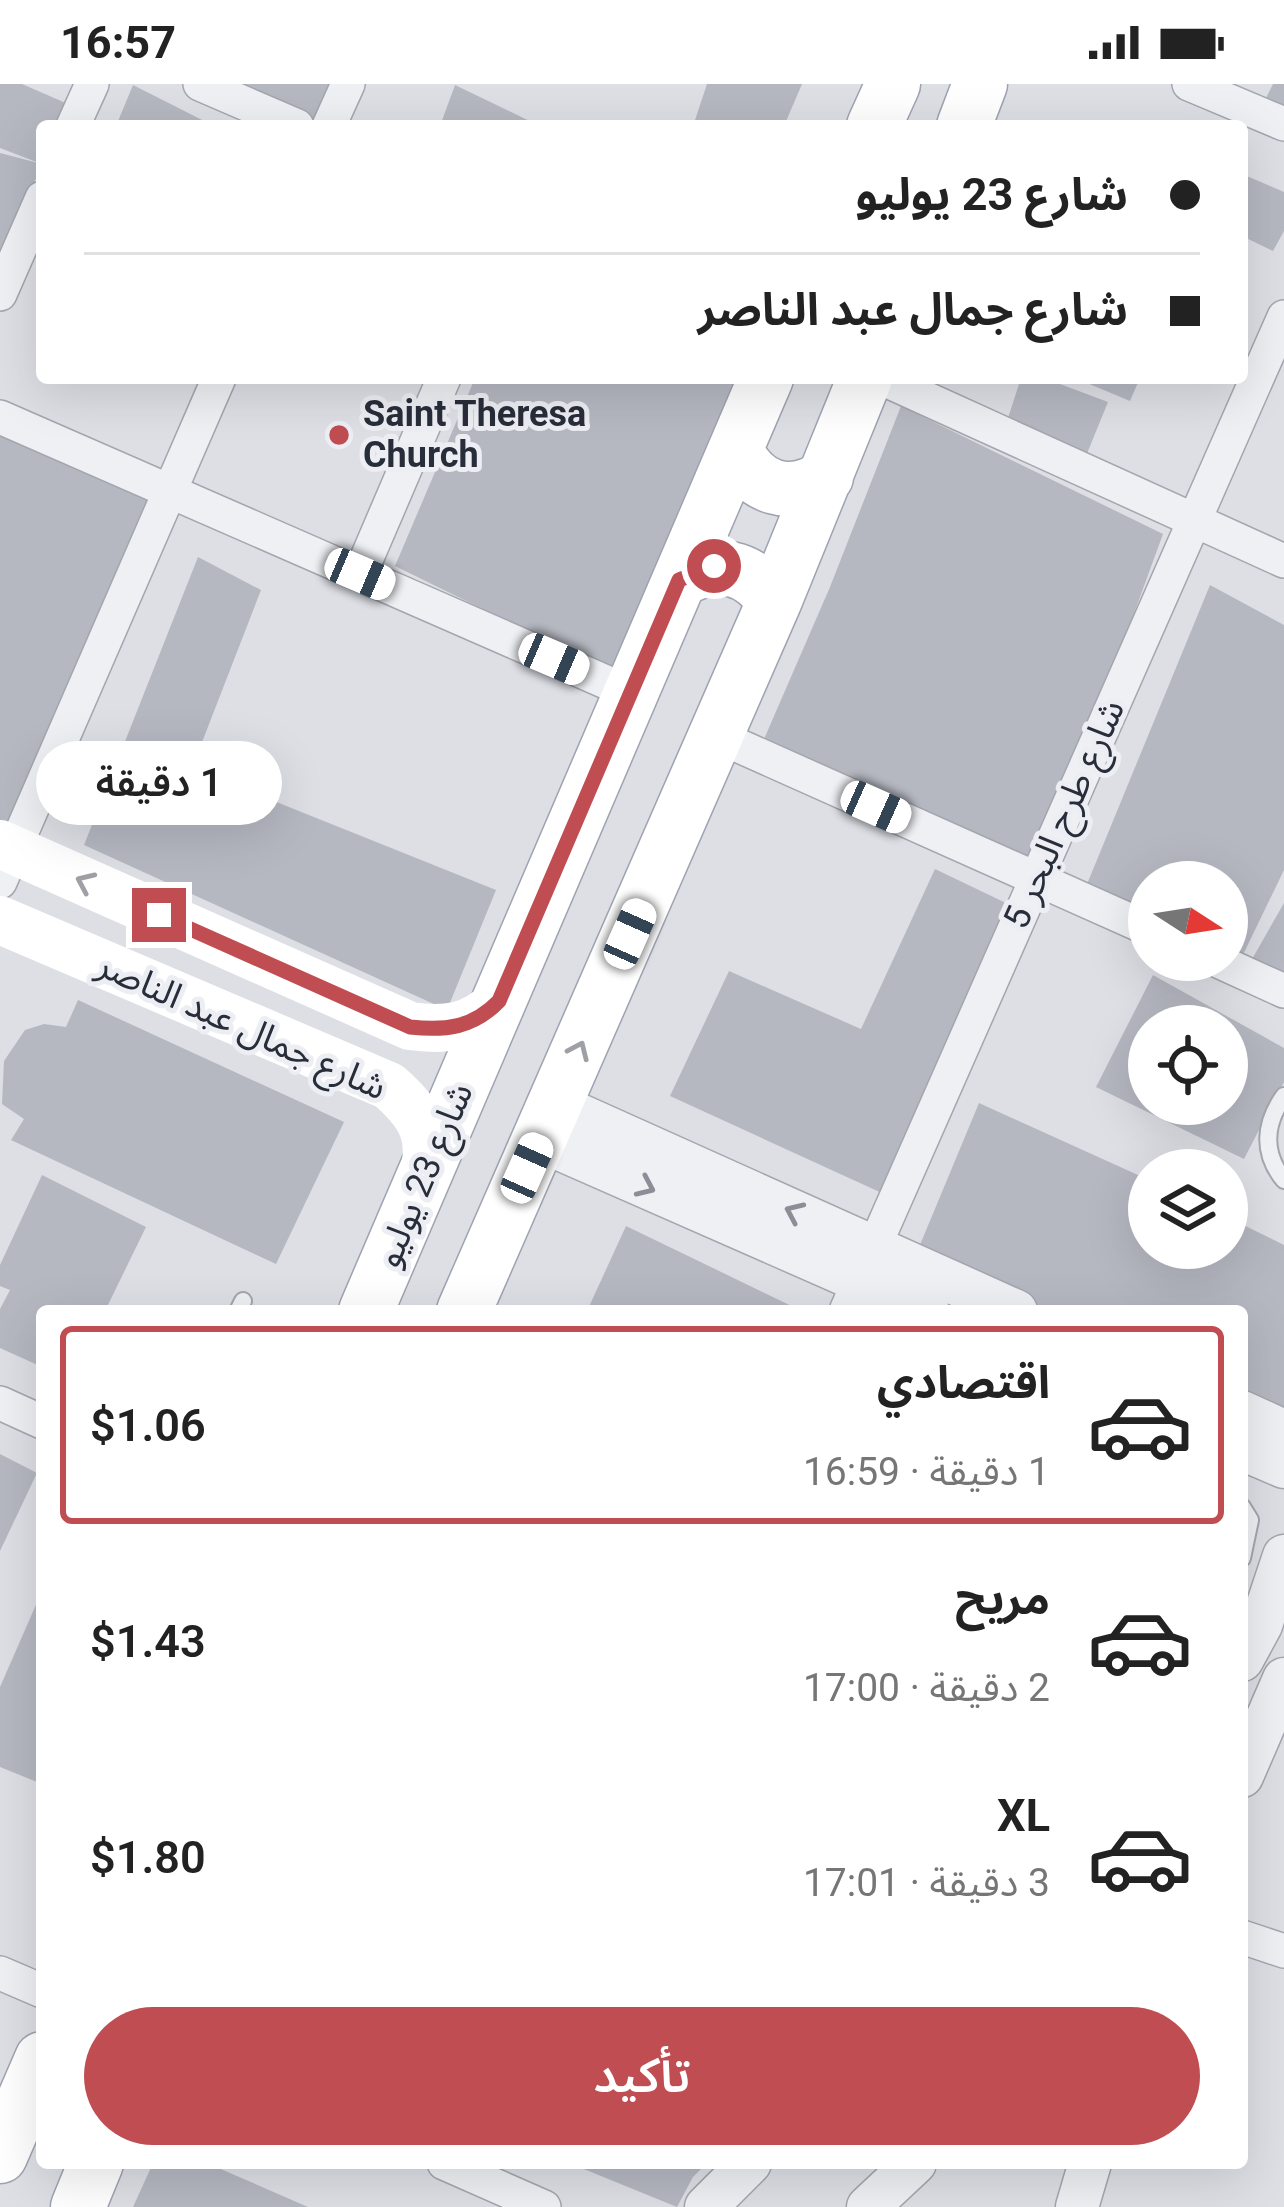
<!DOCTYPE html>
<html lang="ar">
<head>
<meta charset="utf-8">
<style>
	:root { --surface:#fff; --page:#f2f2f2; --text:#222; --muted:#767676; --line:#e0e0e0; --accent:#c04d52 }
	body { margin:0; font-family:Roboto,"Noto Sans Arabic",sans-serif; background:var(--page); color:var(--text); direction:rtl; height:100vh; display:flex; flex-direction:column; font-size:45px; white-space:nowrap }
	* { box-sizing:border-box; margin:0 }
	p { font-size:39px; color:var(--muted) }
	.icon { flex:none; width:66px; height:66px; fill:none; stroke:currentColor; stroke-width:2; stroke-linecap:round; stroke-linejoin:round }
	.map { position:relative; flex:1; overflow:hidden; direction:ltr }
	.side { position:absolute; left:36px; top:1221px; width:1212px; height:864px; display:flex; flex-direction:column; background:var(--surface); border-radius:12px; box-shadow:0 12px 48px #0002; direction:rtl }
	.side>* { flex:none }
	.banner { position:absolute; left:36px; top:36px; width:1212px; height:264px; border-radius:12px; box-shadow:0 12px 48px #0002; direction:rtl; display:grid; align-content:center; height:264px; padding:0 48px; background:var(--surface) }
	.needle { width:78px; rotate:102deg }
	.tools { position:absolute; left:1128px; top:777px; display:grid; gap:24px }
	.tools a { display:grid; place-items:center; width:120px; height:120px; border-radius:50%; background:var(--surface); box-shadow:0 12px 48px #0002; font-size:60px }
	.end { position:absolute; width:54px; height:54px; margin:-27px; border:15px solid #c04d52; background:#fff; box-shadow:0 0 0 6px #fff }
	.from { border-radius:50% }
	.bubble { position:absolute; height:84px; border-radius:42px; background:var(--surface); box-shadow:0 12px 48px #0002; font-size:39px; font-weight:600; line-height:84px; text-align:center; direction:rtl }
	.car { position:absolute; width:36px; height:72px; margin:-36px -18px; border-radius:15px; box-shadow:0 0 9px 3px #0007; background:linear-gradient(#fff 24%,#345 0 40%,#fff 0 76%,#345 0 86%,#fff 0) }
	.banner b { display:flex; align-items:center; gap:42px; height:114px; font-size:45px }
	.banner b+b { border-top:3px solid var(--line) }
	.banner i { width:30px; height:30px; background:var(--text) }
	ul { padding:21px 0 0; list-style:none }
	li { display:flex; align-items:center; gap:36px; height:198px; margin:0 24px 18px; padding:0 24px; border:6px solid transparent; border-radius:12px }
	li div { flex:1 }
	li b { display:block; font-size:45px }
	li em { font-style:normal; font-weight:600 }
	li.on { border-color:var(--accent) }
	li>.icon { width:108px; height:108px; stroke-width:1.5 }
	.cta { display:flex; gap:24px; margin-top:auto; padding:24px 48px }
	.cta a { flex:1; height:138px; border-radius:72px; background:var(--accent); color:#fff; font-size:48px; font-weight:600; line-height:138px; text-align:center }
	.status { display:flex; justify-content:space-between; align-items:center; height:84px; padding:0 60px; background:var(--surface); direction:ltr }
	.status svg { height:33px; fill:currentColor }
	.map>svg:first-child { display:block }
	.building { fill:#b5b8c1; fill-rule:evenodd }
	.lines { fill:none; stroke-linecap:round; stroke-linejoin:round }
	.service-casing { stroke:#a3a6ae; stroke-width:20 }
	.minor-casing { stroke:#a3a6ae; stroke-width:36 }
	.tertiary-casing { stroke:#a3a6ae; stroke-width:45 }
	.primary-casing { stroke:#9ea3b0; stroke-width:57 }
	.service { stroke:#eff0f4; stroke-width:16 }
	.minor { stroke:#eff0f4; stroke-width:33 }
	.tertiary { stroke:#eff0f4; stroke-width:42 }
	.secondary { stroke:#fff; stroke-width:48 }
	.primary { stroke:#fff; stroke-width:54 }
	.oneway { stroke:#9ea0a6 }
	.oneway2 { stroke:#8c8e97 }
	.route { stroke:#c04d52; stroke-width:15 }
	.poi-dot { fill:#c04d52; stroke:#eceef3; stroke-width:4.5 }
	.labels { text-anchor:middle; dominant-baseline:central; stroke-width:10; stroke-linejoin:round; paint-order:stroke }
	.poi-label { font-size:36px; font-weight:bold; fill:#282d3a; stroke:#eceef3; text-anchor:start }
	.street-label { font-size:36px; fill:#282d3a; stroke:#eceef3 }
</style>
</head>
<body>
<div class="status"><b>16:57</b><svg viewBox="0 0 49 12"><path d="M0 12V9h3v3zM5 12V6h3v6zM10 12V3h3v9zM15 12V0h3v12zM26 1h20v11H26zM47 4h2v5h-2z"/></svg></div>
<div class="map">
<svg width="1284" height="2123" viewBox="0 0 1284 2123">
	<rect width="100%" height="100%" fill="#dddfe5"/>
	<path class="building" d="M0 0H22L68 20 58 42H42V81L0 175V69L42 80 0 64Z
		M225 0H335L317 42Z
		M707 0H802L784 42H693Z
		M1273 0H1284V32L1262 22Z
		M133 1 214 42H116Z
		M455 1 540 42H440Z
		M1242 90 1284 108V147L1273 167 1242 152Z
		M475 294H750L623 594 395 482Z
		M1021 294H1044L1108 318 1086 372 1007 337Z
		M1075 294H1140L1130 317Z
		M901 322 1163 450 1098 628 1031 784 761 662 830 503Z
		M0 347 148 414 6 755 0 752Z
		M198 473 261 506 192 684 496 806 447 926 84 761Z
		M1210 501 1284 541V786L1239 879 1227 874V798H1149V836L1085 805Z
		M935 785 1008 820 884 1110 670 1012 729 887 861 945Z
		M1284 819V900L1247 884Z
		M1153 891 1284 964V998L1244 1075 1096 1003ZM1149 942H1227V1020H1149Z
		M78 916 344 1038 276 1180 11 1056 24 1035 2 1020 4 977 25 946 44 940 66 943Z
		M979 1019 1149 1096V1164H1227V1133L1284 1161V1333L1242 1314V1227H1050L917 1168Z
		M42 1091 146 1143 105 1227H42V1283L0 1264V1225L10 1206 0 1202V1181Z
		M626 1142 802 1227H587Z
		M0 1370 37 1389 0 1467Z
		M42 1507V1700L0 1683V1603Z
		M153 2079H207L308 2123H133Z
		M569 2079H707L693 2093 677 2123Z"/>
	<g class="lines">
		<g class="service-casing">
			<path id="service" d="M1284 1012C1264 1040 1262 1069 1284 1096
				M238 1227 243 1217
				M1242 1423 1250 1436 1242 1474"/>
		</g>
		<g class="minor-casing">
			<path id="minor" d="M200 0 297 42
				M1189 0 1284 40
				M73 42 92 0
				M329 42 348 0
				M0 210 42 114
				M881 294 1284 477
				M0 333 631 609
				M360 490 444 294
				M717 652 1149 845
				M0 798 219 294
				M1216 876 1284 907
				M846 1227 1284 233
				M0 1319 42 1338
				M1242 1853 1284 1867
				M0 1889 42 1907
				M444 2079 544 2123"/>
		</g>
		<g class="tertiary-casing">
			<path id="tertiary" d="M555 1020 1016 1227
				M539 1056 928 1227
				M1242 1328 1284 1347
				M1242 1365 1284 1383
				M1242 1576 1261 1541 1284 1472
				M1242 1692 1284 1595
				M706 2123 750 2079
				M868 2123 915 2079
				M1077 2123 1090 2079"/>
		</g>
		<g class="primary-casing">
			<path id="primary" d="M874 42 893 0
				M964 42 980 0
				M736 366C754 405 789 416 826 393
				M679 497C716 474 751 482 774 518
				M366 1227 766 294
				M464 1227 774 518 865 294
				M0 2072 42 1975
				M78 2123 96 2079"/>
		</g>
		<use href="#service" class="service"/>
		<use href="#minor" class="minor"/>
		<use href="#tertiary" class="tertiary"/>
		<path class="secondary" d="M0 760 410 942C445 947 473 944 499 917
			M0 836 389 1002C421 1030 434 1051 423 1095"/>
		<use href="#primary" class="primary"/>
	</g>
	<defs><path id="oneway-chevron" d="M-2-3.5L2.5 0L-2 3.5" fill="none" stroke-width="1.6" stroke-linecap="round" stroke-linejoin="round" transform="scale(3)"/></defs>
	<g class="oneway">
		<use href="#oneway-chevron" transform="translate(85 798) rotate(-156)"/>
		<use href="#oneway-chevron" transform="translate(579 966) rotate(-66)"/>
	</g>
	<g class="oneway2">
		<use href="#oneway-chevron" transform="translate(646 1103) rotate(24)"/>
		<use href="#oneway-chevron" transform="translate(794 1128) rotate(-156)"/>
	</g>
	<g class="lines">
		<path class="route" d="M159 831 410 943C445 947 473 944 499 917L679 496 714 482"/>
	</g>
	<circle class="poi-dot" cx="339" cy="351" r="12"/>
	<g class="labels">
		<g class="poi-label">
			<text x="363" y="330">Saint Theresa<tspan x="363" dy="41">Church</tspan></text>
		</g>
		<g class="street-label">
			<text transform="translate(1064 730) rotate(-66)">شارع طرح البحر 5</text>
			<text transform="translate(242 942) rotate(24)">شارع جمال عبد الناصر</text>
			<text transform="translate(424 1091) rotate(-67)">شارع 23 يوليو</text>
		</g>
	</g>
</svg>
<div class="tools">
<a><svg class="needle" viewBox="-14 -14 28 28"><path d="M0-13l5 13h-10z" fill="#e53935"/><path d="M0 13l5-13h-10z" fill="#767676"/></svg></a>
<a><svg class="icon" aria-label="locate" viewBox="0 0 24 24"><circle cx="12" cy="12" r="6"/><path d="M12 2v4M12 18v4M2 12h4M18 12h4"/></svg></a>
<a><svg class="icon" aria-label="layers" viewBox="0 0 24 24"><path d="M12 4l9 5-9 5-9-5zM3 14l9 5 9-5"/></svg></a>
</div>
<i class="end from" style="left:714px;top:482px"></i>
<i class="end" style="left:159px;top:831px"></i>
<div class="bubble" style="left:36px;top:657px;width:246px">1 دقيقة</div>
<i class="car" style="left:360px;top:490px;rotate:113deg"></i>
<i class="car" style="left:554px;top:575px;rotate:113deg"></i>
<i class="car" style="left:876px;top:723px;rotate:114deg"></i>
<i class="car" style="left:630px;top:850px;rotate:24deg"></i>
<i class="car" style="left:527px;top:1084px;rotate:24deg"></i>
<div class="banner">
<b><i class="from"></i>شارع 23 يوليو</b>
<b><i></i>شارع جمال عبد الناصر</b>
</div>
<section class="side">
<ul>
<li class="on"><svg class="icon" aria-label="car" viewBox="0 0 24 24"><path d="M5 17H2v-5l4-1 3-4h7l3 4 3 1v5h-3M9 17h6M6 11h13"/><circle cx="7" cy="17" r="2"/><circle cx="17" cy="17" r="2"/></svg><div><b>اقتصادي</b><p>1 دقيقة · 16:59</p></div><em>$1.06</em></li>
<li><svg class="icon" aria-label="car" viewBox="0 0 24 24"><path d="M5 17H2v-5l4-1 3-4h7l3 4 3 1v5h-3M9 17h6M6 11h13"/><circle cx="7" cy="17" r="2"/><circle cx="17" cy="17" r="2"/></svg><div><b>مريح</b><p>2 دقيقة · 17:00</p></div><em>$1.43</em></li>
<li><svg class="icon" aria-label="car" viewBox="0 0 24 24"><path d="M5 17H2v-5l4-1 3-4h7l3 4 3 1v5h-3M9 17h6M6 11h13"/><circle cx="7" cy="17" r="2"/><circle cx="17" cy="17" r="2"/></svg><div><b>XL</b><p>3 دقيقة · 17:01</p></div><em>$1.80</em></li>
</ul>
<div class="cta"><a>تأكيد</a></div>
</section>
</div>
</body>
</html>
